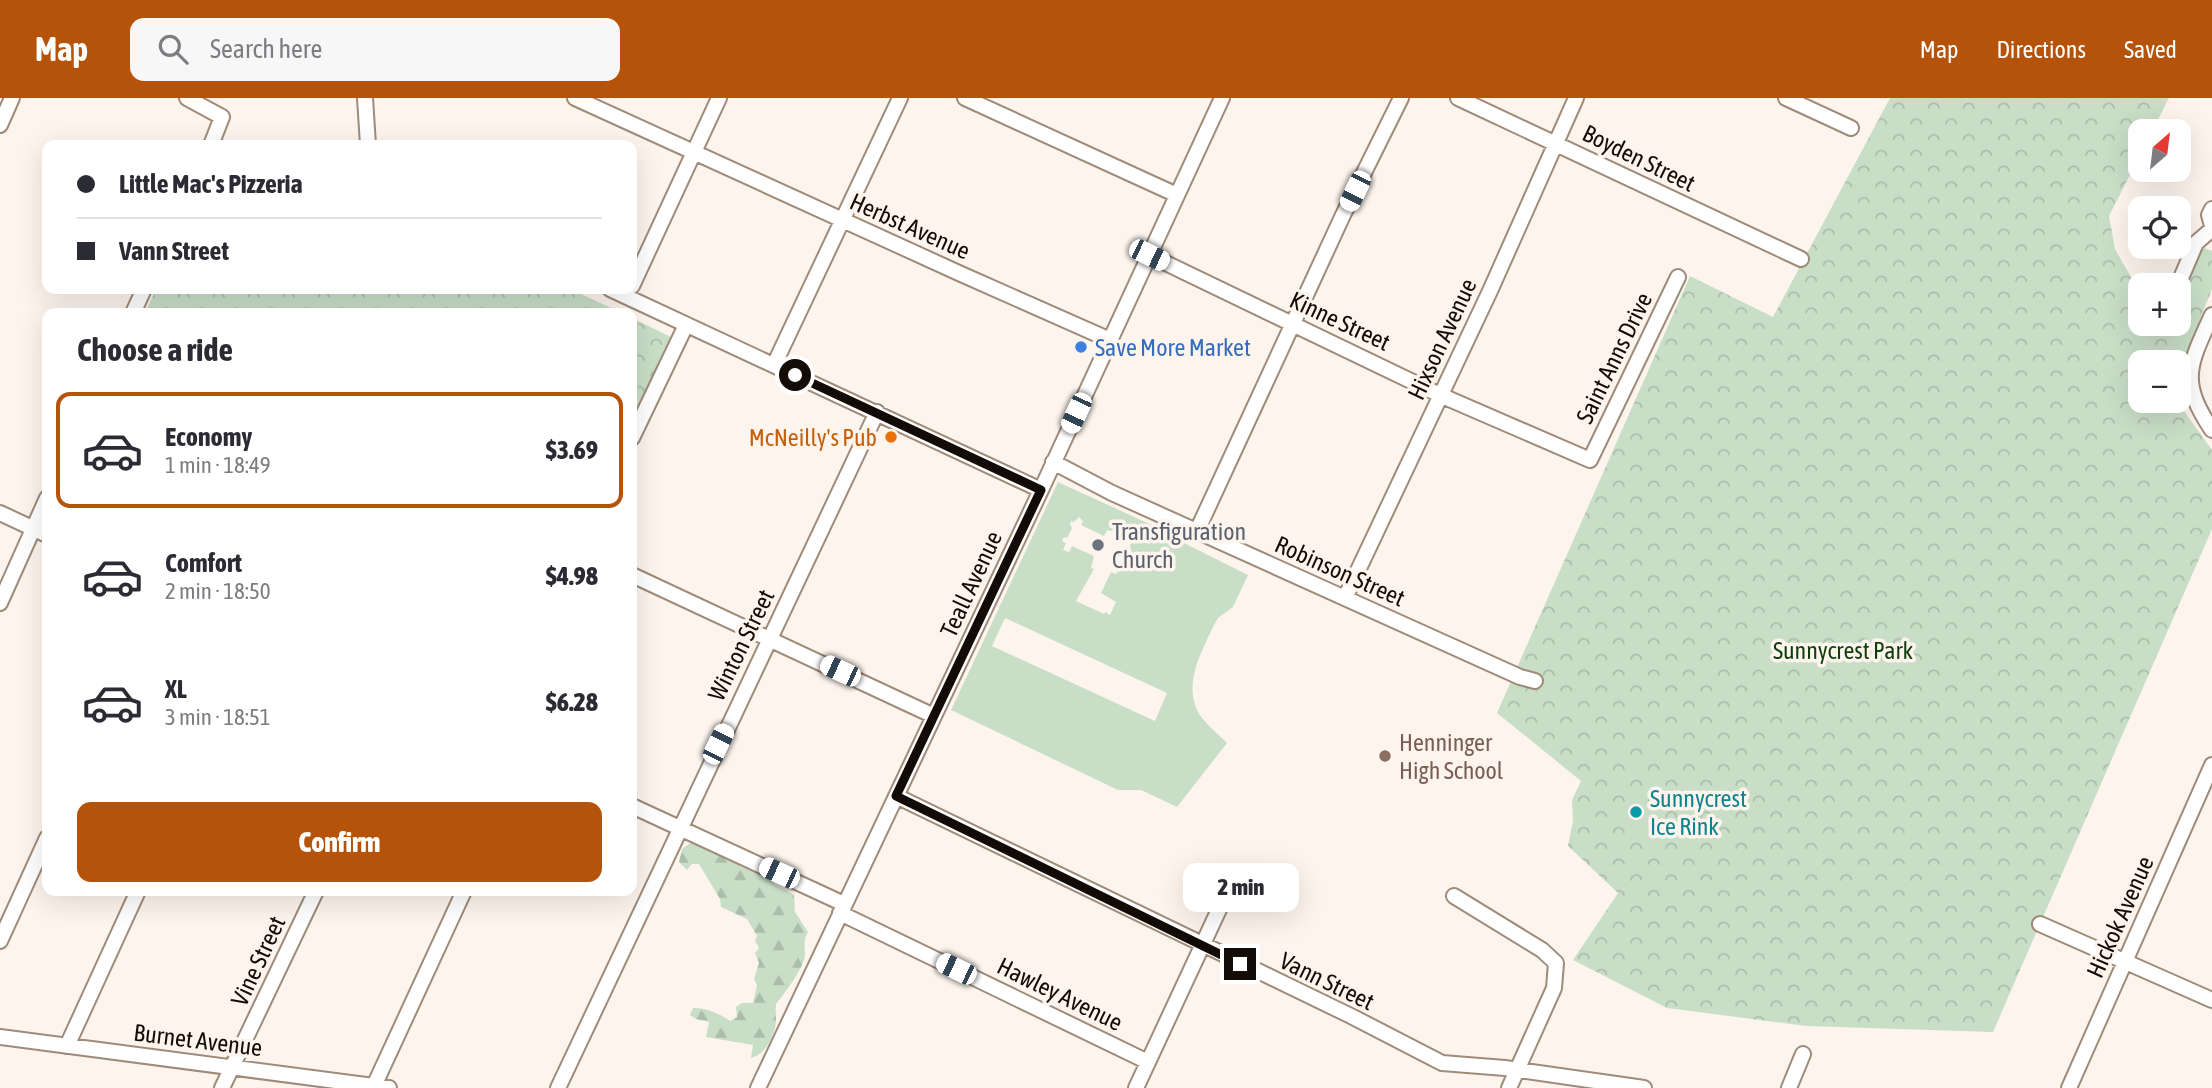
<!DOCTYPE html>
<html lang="en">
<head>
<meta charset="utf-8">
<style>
	:root { --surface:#fff; --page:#f7f7f7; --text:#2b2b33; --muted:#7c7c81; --line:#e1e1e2; --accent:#b45309 }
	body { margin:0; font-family:"Asap Condensed",sans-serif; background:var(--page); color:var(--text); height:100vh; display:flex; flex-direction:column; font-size:26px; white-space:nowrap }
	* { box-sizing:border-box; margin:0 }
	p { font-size:23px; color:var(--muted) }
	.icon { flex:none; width:38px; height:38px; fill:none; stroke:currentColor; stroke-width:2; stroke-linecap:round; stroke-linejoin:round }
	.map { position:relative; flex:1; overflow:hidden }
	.panel { position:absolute; left:42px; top:210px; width:595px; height:588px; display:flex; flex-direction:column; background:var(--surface); border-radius:14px; box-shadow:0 7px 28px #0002 }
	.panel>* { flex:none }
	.hud { position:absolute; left:42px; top:42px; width:595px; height:154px; border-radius:14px; box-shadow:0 7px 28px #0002; display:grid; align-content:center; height:154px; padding:0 35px; background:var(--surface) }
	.needle { width:46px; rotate:28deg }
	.tools { position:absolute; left:2128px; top:21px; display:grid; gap:14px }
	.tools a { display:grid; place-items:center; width:63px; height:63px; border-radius:14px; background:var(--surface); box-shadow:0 7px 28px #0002; font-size:35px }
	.end { position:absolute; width:32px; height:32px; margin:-16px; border:9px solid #130c06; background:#fff; box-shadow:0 0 0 4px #fff }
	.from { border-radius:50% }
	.bubble { position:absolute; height:49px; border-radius:14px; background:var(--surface); box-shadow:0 7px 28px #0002; font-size:23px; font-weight:800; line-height:49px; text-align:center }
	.car { position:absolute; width:21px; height:42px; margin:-21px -10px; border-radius:9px; box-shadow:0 0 5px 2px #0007; background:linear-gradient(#fff 24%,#345 0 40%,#fff 0 76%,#345 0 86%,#fff 0) }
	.hud b { display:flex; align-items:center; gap:24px; height:66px; font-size:26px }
	.hud b+b { border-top:2px solid var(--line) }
	.hud i { width:18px; height:18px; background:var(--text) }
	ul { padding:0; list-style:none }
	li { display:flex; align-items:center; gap:21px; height:116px; margin:0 14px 10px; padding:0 21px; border:4px solid transparent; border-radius:14px }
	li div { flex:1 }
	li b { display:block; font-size:26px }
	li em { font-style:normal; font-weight:800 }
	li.current { border-color:var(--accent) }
	li>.icon { width:63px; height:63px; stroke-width:1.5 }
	h2 { padding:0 35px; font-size:32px; line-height:84px }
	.action { display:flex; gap:14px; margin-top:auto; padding:14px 35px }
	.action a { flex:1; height:80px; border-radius:14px; background:var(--accent); color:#fff; font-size:28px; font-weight:800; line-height:80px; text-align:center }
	header { display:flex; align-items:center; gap:42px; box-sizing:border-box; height:98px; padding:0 35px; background:var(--accent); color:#fff }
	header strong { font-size:33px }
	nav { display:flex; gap:38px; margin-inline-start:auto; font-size:24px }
	.search { width:490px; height:63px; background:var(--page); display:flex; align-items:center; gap:18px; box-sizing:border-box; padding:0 24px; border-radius:14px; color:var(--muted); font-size:26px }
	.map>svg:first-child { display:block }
	.grass { fill:#c9dec7; fill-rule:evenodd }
	.forest { fill:url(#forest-firs) }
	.park { fill:url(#park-crowns); fill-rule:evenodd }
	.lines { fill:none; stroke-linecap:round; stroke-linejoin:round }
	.minor-casing { stroke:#9f8b7a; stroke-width:18 }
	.minor { stroke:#fff; stroke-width:14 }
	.route { stroke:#130c06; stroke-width:9 }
	.shop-dot { fill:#3f7fe0; stroke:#fdf5ed; stroke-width:2.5 }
	.food-dot { fill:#e8710a; stroke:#fdf5ed; stroke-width:2.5 }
	.worship-dot { fill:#6b7280; stroke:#fdf5ed; stroke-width:2.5 }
	.education-dot { fill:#8d6e63; stroke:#fdf5ed; stroke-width:2.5 }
	.culture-dot { fill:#0f9aa8; stroke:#fdf5ed; stroke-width:2.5 }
	.labels { text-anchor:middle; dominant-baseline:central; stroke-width:7; stroke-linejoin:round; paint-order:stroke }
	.street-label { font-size:24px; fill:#130c06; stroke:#fdf5ed }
	.shop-label { font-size:24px; fill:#366cbe; stroke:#fdf5ed; text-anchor:start }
	.food-label { font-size:24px; fill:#c56008; stroke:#fdf5ed; text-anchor:end }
	.worship-label { font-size:24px; fill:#5b616d; stroke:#fdf5ed; text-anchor:start }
	.park-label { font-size:24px; fill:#0f3d0e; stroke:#fdf5ed }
	.education-label { font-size:24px; fill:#785e54; stroke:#fdf5ed; text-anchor:start }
	.culture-label { font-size:24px; fill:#0d838f; stroke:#fdf5ed; text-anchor:start }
</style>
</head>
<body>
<header>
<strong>Map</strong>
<div class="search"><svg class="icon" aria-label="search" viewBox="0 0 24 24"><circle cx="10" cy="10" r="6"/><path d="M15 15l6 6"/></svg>Search here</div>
<nav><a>Map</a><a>Directions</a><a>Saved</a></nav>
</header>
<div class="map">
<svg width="2212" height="990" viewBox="0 0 2212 990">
	<defs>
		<pattern id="forest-firs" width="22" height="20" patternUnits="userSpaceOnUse" patternTransform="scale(1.75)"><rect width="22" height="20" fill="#c9dec7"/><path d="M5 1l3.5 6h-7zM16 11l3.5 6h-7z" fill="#acbda9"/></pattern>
		<pattern id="park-crowns" width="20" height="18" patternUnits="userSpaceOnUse" patternTransform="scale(1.75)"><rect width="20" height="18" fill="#c9dec7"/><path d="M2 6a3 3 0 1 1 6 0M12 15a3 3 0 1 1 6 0" fill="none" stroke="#acbda9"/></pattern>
	</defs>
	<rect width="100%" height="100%" fill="#fdf5ed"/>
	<path class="grass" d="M1058 384 1178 439V442L1248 477 1233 509 1218 520 1214 527C1202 553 1184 583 1197 612 1203 624 1217 635 1227 645L1177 709 1141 692H1118L951 612ZM1079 419 1083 423 1081 427 1104 438 1107 432 1111 433 1115 430 1119 431 1121 427 1130 434 1127 440 1132 443 1130 448 1133 459 1129 467 1121 472 1119 471 1116 476 1111 474 1101 495 1116 504 1110 517 1105 514 1104 516 1076 503 1094 471 1091 470 1094 458 1072 448 1069 454 1063 452 1066 445 1062 443 1064 439 1067 440 1072 430 1070 427 1071 423 1074 424ZM1005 520 1167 595 1155 623 992 548Z"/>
	<path class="forest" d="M693 743 707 749 711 755 720 756 742 769 770 779 774 786 794 797 795 814 808 834C803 843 805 848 805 857 804 870 784 896 776 906 775 914 777 923 775 930 771 943 765 956 751 960L753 947 706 939 709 924 696 921 690 917 693 910C704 909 721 916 730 923L737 919 736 909 742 905H753L757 887 754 881 759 865 755 855 759 850 755 843 757 838 747 821 721 809 720 801 699 766H692L687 772 679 764 682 751Z"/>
	<path class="park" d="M1890 0H2169L2152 33H2140V57L2109 118 2115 151 2140 195V226H2179V198L2199 154 2204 150 2212 153V191L2180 272 2184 313 2212 352V431L1993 934 1806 928 1667 910 1573 862 1618 795 1568 748 1573 723 1572 702 1581 683 1497 615 1690 178 1773 219ZM2140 264H2179V303H2140Z
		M156 191H570L622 215H145Z
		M632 220 671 239 632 322Z"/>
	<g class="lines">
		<g class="minor-casing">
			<path id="minor" d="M187 0 222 19 211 47
				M365 0 368 47
				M575 0 961 176 1110 242
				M965 0 1177 97
				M1458 0 1801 161
				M1786 0 1851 30
				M0 27 12 0
				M2212 111 2209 117 2212 128
				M1149 157 1440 297 1590 362 1678 179
				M2178 187 2196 145 2212 131
				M632 188 719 0
				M610 191 1041 392
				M133 215 144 191
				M2212 217C2189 267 2179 283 2212 332
				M774 267 900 0
				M632 340 686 227
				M1053 364 1112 395 1520 579 1535 583
				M0 415 47 437
				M1197 433 1343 117 1401 0
				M632 477 934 618
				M1345 500 1490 193 1576 0
				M0 505 47 400
				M896 698 1351 918 1442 965 1505 970 1644 990
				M632 708 844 806
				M1454 798 1542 852 1556 865 1554 890 1509 990
				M840 815 1148 964
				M2040 826 2212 902
				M0 843 47 740
				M0 939 389 990
				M67 948 138 793
				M374 988 464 793
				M222 990 316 793
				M558 990 877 314
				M758 990 1041 392 1222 0
				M1136 990 1235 777
				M1789 990 1803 956
				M2069 990 2212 667"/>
		</g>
		<use href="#minor" class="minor"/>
	</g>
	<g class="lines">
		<path class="route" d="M795 277 1041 392 896 698 1240 866"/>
	</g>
	<circle class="shop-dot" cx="1081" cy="249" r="7"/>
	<circle class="food-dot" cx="891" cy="339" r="7"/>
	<circle class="worship-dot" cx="1098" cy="447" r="7"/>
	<circle class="education-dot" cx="1385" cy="658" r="7"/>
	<circle class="culture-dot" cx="1636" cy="714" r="7"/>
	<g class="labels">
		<g class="street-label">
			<text transform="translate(1639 60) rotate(26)">Boyden Street</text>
			<text transform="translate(910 128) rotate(24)">Herbst Avenue</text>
			<text transform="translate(1340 223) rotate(25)">Kinne Street</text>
			<text transform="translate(1442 241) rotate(-65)">Hixson Avenue</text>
			<text transform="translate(1614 260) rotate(-64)">Saint Anns Drive</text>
			<text transform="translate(1340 473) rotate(24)">Robinson Street</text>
			<text transform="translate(971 486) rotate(-65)">Teall Avenue</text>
			<text transform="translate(741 547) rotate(-64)">Winton Street</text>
			<text transform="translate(2120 819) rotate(-66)">Hickok Avenue</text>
			<text transform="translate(258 863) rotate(-65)">Vine Street</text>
			<text transform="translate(1327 883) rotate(26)">Vann Street</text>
			<text transform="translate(1060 896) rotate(26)">Hawley Avenue</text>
			<text transform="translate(198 942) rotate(7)">Burnet Avenue</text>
		</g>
		<g class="shop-label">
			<text x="1095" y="249">Save More Market</text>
		</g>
		<g class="food-label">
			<text x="877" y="339">McNeilly's Pub</text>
		</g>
		<g class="worship-label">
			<text x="1112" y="433">Transfiguration<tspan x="1112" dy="28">Church</tspan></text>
		</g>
		<g class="park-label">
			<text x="1843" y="552">Sunnycrest Park</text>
		</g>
		<g class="education-label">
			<text x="1399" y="644">Henninger<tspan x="1399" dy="28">High School</tspan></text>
		</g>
		<g class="culture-label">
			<text x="1650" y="700">Sunnycrest<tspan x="1650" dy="28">Ice Rink</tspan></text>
		</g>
	</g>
</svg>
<div class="tools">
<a><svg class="needle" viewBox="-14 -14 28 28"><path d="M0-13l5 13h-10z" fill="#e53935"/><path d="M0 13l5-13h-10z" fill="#7c7c81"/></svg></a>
<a><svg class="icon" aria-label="locate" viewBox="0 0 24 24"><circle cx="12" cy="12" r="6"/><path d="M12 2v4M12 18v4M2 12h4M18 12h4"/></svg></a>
<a>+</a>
<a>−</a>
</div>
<i class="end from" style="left:795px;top:277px"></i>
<i class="end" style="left:1240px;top:866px"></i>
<div class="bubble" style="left:1183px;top:765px;width:116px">2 min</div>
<i class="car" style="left:1355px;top:93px;rotate:206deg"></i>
<i class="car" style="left:1149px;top:157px;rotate:116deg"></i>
<i class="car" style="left:1076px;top:315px;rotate:205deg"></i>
<i class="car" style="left:840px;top:573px;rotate:295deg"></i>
<i class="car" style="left:718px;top:646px;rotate:26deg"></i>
<i class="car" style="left:779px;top:775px;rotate:295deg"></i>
<i class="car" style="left:956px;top:871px;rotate:296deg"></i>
<div class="hud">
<b><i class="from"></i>Little Mac's Pizzeria</b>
<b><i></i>Vann Street</b>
</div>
<section class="panel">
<h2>Choose a ride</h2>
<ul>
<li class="current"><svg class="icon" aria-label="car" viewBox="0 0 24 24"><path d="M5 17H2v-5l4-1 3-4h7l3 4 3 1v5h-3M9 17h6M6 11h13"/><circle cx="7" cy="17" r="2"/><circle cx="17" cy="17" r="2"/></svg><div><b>Economy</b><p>1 min · 18:49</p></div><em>$3.69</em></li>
<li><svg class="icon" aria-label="car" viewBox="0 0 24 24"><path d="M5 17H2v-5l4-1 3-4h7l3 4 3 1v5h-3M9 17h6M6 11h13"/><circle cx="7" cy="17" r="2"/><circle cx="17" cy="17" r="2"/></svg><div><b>Comfort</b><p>2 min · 18:50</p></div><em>$4.98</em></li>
<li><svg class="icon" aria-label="car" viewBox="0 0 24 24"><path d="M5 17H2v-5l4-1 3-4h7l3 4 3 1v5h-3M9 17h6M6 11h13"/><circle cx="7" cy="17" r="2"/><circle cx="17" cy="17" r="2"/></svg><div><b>XL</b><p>3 min · 18:51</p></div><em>$6.28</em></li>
</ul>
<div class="action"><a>Confirm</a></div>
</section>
</div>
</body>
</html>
